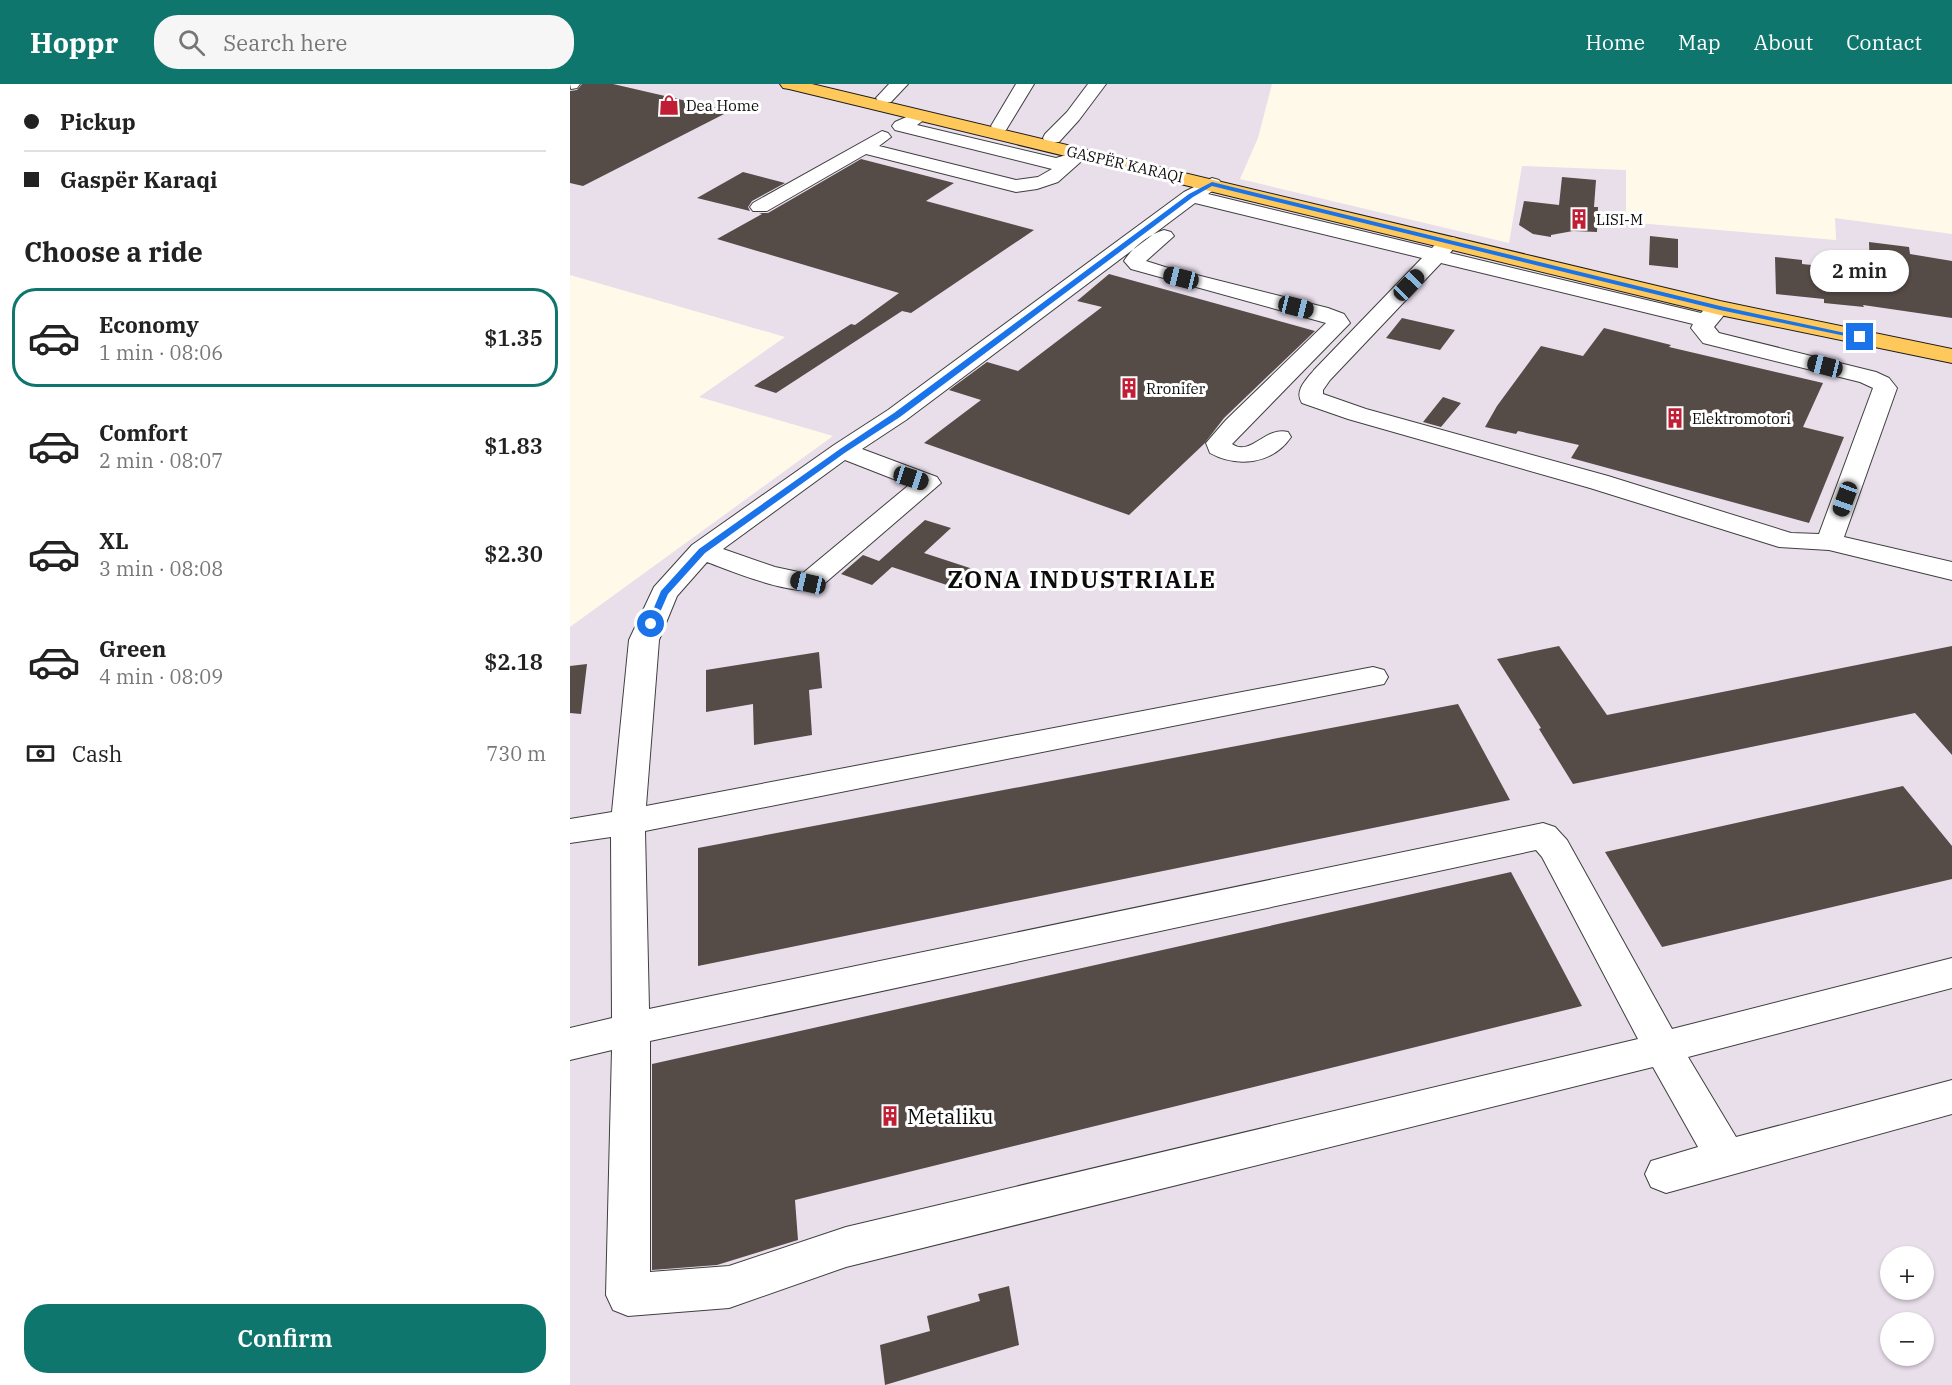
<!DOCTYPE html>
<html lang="en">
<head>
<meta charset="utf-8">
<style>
	:root { --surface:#fff; --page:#f6f6f6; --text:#222; --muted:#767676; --line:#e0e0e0; --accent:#0f766e }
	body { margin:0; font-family:"IBM Plex Serif",serif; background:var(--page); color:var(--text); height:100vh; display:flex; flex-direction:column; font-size:22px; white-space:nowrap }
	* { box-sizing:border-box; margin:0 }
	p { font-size:20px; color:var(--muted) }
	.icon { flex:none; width:33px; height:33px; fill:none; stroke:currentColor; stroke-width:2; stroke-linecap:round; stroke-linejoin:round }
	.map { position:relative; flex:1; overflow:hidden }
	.drawer { display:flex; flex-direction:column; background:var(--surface); width:570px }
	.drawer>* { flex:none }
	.hud { display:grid; align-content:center; height:132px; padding:0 24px; background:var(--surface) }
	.controls { position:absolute; left:1310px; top:1162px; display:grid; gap:12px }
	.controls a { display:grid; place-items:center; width:54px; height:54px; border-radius:50%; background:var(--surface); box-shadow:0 2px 4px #0004; font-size:30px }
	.end { position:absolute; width:27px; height:27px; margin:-14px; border:8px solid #1a73e8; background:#fff; box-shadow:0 0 0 3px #fff }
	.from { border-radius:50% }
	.bubble { position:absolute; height:42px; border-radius:21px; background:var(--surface); box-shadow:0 2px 4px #0004; font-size:20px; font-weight:600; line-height:42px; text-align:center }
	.car { position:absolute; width:18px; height:36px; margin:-18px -9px; border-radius:8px; box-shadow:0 0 4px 2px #0007; background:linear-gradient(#222 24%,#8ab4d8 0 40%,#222 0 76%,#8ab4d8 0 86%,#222 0) }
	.hud b { display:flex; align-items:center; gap:21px; height:57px; font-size:22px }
	.hud b+b { border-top:2px solid var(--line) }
	.hud i { width:15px; height:15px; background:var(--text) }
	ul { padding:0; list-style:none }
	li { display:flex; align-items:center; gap:18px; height:99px; margin:0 12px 9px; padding:0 12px; border:3px solid transparent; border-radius:24px }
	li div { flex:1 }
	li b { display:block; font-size:22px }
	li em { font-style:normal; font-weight:600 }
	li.on { border-color:var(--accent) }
	li>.icon { width:54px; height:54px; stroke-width:1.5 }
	h2 { padding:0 24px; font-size:27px; line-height:72px }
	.pay { display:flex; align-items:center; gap:15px; height:66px; padding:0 24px; font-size:22px }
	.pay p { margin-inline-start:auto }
	.primary-button { display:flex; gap:12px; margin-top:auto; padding:12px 24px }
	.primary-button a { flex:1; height:69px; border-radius:24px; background:var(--accent); color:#fff; font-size:24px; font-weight:600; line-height:69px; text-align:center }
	header { display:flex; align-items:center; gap:36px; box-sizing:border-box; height:84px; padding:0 30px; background:var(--accent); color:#fff }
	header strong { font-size:28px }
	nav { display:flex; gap:33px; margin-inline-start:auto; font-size:21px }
	.search { width:420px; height:54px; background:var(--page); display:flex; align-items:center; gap:15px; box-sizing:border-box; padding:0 21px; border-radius:24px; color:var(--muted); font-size:22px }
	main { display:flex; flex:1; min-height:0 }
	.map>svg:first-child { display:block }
	.industrial { fill:#e9dfeb; fill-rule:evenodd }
	.building { fill:#554b47 }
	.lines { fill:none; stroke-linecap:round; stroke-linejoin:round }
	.minor-casing { stroke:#3f3f3f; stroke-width:2 }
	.major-casing { stroke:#1d1d1d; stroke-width:2 }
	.minor { fill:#fff; fill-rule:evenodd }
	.major { fill:#fec85b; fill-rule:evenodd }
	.route { fill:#1a73e8 }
	.labels { text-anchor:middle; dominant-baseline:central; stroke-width:6; stroke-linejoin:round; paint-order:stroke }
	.far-poi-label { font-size:15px; fill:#0c0c0c; stroke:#fff; text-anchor:start }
	.far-street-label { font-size:15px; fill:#0c0c0c; stroke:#fff }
	.near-poi-label { font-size:21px; fill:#0c0c0c; stroke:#fff; text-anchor:start }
	.district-label { font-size:24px; font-weight:bold; letter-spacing:1.5px; fill:#0c0c0c; stroke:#fff }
</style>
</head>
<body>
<header>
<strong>Hoppr</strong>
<div class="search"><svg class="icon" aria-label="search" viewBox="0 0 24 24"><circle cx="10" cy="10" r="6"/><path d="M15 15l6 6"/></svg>Search here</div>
<nav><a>Home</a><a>Map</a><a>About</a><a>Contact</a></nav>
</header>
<main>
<section class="drawer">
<div class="hud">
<b><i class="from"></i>Pickup</b>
<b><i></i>Gaspër Karaqi</b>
</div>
<h2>Choose a ride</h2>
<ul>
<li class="on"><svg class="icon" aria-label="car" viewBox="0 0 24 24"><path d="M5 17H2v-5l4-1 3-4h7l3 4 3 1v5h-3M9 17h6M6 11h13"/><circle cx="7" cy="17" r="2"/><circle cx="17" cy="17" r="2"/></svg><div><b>Economy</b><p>1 min · 08:06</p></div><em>$1.35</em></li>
<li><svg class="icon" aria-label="car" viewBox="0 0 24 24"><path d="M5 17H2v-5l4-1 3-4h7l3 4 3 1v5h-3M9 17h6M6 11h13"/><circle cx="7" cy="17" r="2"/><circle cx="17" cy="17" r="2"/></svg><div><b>Comfort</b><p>2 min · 08:07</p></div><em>$1.83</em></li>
<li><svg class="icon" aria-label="car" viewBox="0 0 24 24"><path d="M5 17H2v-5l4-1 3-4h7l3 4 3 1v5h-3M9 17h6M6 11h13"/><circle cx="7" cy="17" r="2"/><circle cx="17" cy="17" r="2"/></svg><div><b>XL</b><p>3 min · 08:08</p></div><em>$2.30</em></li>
<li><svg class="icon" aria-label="car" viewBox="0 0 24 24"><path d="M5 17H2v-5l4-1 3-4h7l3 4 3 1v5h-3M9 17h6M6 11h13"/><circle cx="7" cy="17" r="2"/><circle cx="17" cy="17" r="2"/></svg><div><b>Green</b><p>4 min · 08:09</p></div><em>$2.18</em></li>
</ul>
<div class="pay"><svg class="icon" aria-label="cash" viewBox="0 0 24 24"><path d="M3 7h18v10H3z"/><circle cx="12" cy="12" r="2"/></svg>Cash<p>730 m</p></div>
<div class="primary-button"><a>Confirm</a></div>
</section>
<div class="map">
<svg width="1382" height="1301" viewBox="0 0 1382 1301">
	<rect width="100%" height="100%" fill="#fff9ea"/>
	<path class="industrial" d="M0 0H702L688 54 670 95 939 159 952 82 1056 86V138L1266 156 1265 134 1382 150V1301H0V543L263 352 129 313 215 253 0 191ZM1320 1173H1353V1206H1320ZM1320 1239H1353V1272H1320Z"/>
	<path class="building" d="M12 0H43L160 27 13 102 0 99V7L7 6Z
		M291 75 384 99 356 117 464 146 341 229 332 227 206 309 184 302 281 240 285 241 329 209 147 155 192 130 189 129H198Z
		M173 88 215 99 182 117 178 123 180 127 127 114Z
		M992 93 1026 96 1024 123H1028L1027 148 1003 147 981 151V153L963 150 949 141 954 117 989 121Z
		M1080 152 1108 155V184L1079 181Z
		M1299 158 1339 163 1340 170 1382 177V234L1293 221 1294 223 1254 219V215L1206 210 1205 173 1232 176V180L1300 187Z
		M539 190 745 247 654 334 634 360 559 431 354 359 411 316 379 306 417 278 448 287 532 223 507 217Z
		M832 234 885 246 870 266 816 254Z
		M1034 244 1101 261 1099 263 1253 299 1233 343 1274 353 1239 439 1001 374 1009 361 948 347 946 350 915 343 927 322 971 262 1013 272Z
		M873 313 891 319 871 343 853 338Z
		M355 436 381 444 354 469 406 486 386 504 322 483 302 501 271 490 293 471 309 477Z
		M989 562 1037 631 1382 562V671L1345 629 1003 700 969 645 971 644 927 575Z
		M249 568 252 604 239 606 242 651 184 661 183 620 136 628V586Z
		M17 580 11 630 0 629V582Z
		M888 620 940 716 128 882V764Z
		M1333 702 1382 762V795L1092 863 1035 768Z
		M941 788 1012 922 225 1116 228 1156 147 1181 82 1186V980Z
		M439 1202 449 1261 315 1301 310 1261 360 1247 357 1232 410 1217 408 1210Z"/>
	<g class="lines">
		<g class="minor-casing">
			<path id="minor" d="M0 0H10L7 4 1 5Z
				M319 0H338L321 18H309L306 14Z
				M446 0H464L436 46H424L421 42Z
				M518 0H536L509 36 489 58H475L473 54 475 50 497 28Z
				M350 27 356 28 359 32 347 41 486 74 506 68 513 70 515 74 488 98 467 105 446 108 296 70 197 127H183L180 123 183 119 312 47 318 49 321 53 309 62 446 96 468 93 482 85 325 46 322 42 325 38Z
				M642 94 649 96 652 100 638 110 862 164C870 156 874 151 886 154L889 158 880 169 1131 229C1139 221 1144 219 1155 221L1158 226 1144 243 1149 249 1306 288 1319 294 1327 304 1274 453 1382 478V496L1259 466 1209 463 1020 404 778 335 732 319C724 307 736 296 744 286L852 174 625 119 336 336 292 365 367 393 371 399 248 505C221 512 164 488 137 478L107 512 89 556 76 722 803 583 814 586 818 593 814 600 75 747 79 925 973 739 985 743 997 756 1102 945 1382 874V904L1118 973 1166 1053 1382 996V1030L1096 1109 1081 1103 1075 1090 1081 1077 1128 1063 1083 983 276 1183 159 1224 58 1232 43 1226 36 1211 42 966 0 976V944L42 934 41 753 0 759V735L42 728 59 556 84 503 122 461 264 361 318 326 614 108ZM871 179 1123 240 1121 244 1133 259 1290 298 1303 304 1249 450 1221 449 1038 392 796 325 753 310V306L760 296ZM275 376 339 401 233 489 205 483 153 465ZM966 766 972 773 1068 955 276 1143 159 1182 80 1188V957Z
				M594 146 601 148 604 152 576 177 595 183 758 224 774 230 780 239 662 360C681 373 695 342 718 348L721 353C703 380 667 384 640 369L636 359 656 336 756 239 561 185 554 177C562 164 579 150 594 146Z"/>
		</g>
		<g class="major-casing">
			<path id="major" d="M210 0H242L1150 217 1382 265V279L1150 231 219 5 213 4Z"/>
		</g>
		<use href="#minor" class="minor"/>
		<use href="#major" class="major"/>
	</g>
	<path class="route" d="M642 98 1150 222 1294 253 1290 255 1150 226 642 102 623 113 330 333 276 368 135 469 98 510 84 542H78L77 540 91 507 129 465 270 365 324 329 619 110Z"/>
	<defs>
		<g id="shop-bare" transform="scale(1.62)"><path d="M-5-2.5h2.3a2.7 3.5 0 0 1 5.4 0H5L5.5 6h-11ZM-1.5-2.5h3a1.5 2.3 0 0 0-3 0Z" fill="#c11e35" stroke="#fff" stroke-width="2.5" paint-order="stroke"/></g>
		<g id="building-bare" transform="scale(1.62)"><path d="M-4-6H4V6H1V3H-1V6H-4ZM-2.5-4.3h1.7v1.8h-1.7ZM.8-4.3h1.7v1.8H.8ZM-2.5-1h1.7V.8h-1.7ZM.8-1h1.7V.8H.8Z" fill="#c11e35" stroke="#fff" stroke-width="2.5" paint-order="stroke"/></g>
	</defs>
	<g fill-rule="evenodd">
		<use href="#shop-bare" x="99" y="21"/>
		<use href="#building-bare" x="1009" y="135"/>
		<use href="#building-bare" x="559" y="304"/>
		<use href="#building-bare" x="1105" y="334"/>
		<use href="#building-bare" x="320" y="1032"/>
	</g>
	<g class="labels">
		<g class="far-poi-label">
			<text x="116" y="21">Dea Home</text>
			<text x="1026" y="135">LISI-M</text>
			<text x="576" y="304">Rronifer</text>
			<text x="1122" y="334">Elektromotori</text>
		</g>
		<g class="far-street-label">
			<text transform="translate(555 80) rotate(13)">GASPËR KARAQI</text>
		</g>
		<g class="near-poi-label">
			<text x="337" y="1032">Metaliku</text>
		</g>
		<g class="district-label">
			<text x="512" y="495">ZONA INDUSTRIALE</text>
		</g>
	</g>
</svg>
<div class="controls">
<a>+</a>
<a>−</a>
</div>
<i class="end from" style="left:81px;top:540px"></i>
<i class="end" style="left:1290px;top:253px"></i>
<div class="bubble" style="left:1240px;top:166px;width:99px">2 min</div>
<i class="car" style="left:611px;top:194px;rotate:284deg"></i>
<i class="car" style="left:839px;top:201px;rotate:44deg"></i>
<i class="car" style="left:726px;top:223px;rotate:104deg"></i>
<i class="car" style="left:1255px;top:282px;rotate:284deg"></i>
<i class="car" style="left:341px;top:394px;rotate:108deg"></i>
<i class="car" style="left:1275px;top:415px;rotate:200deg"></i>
<i class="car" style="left:238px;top:499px;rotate:283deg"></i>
</div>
</main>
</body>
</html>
